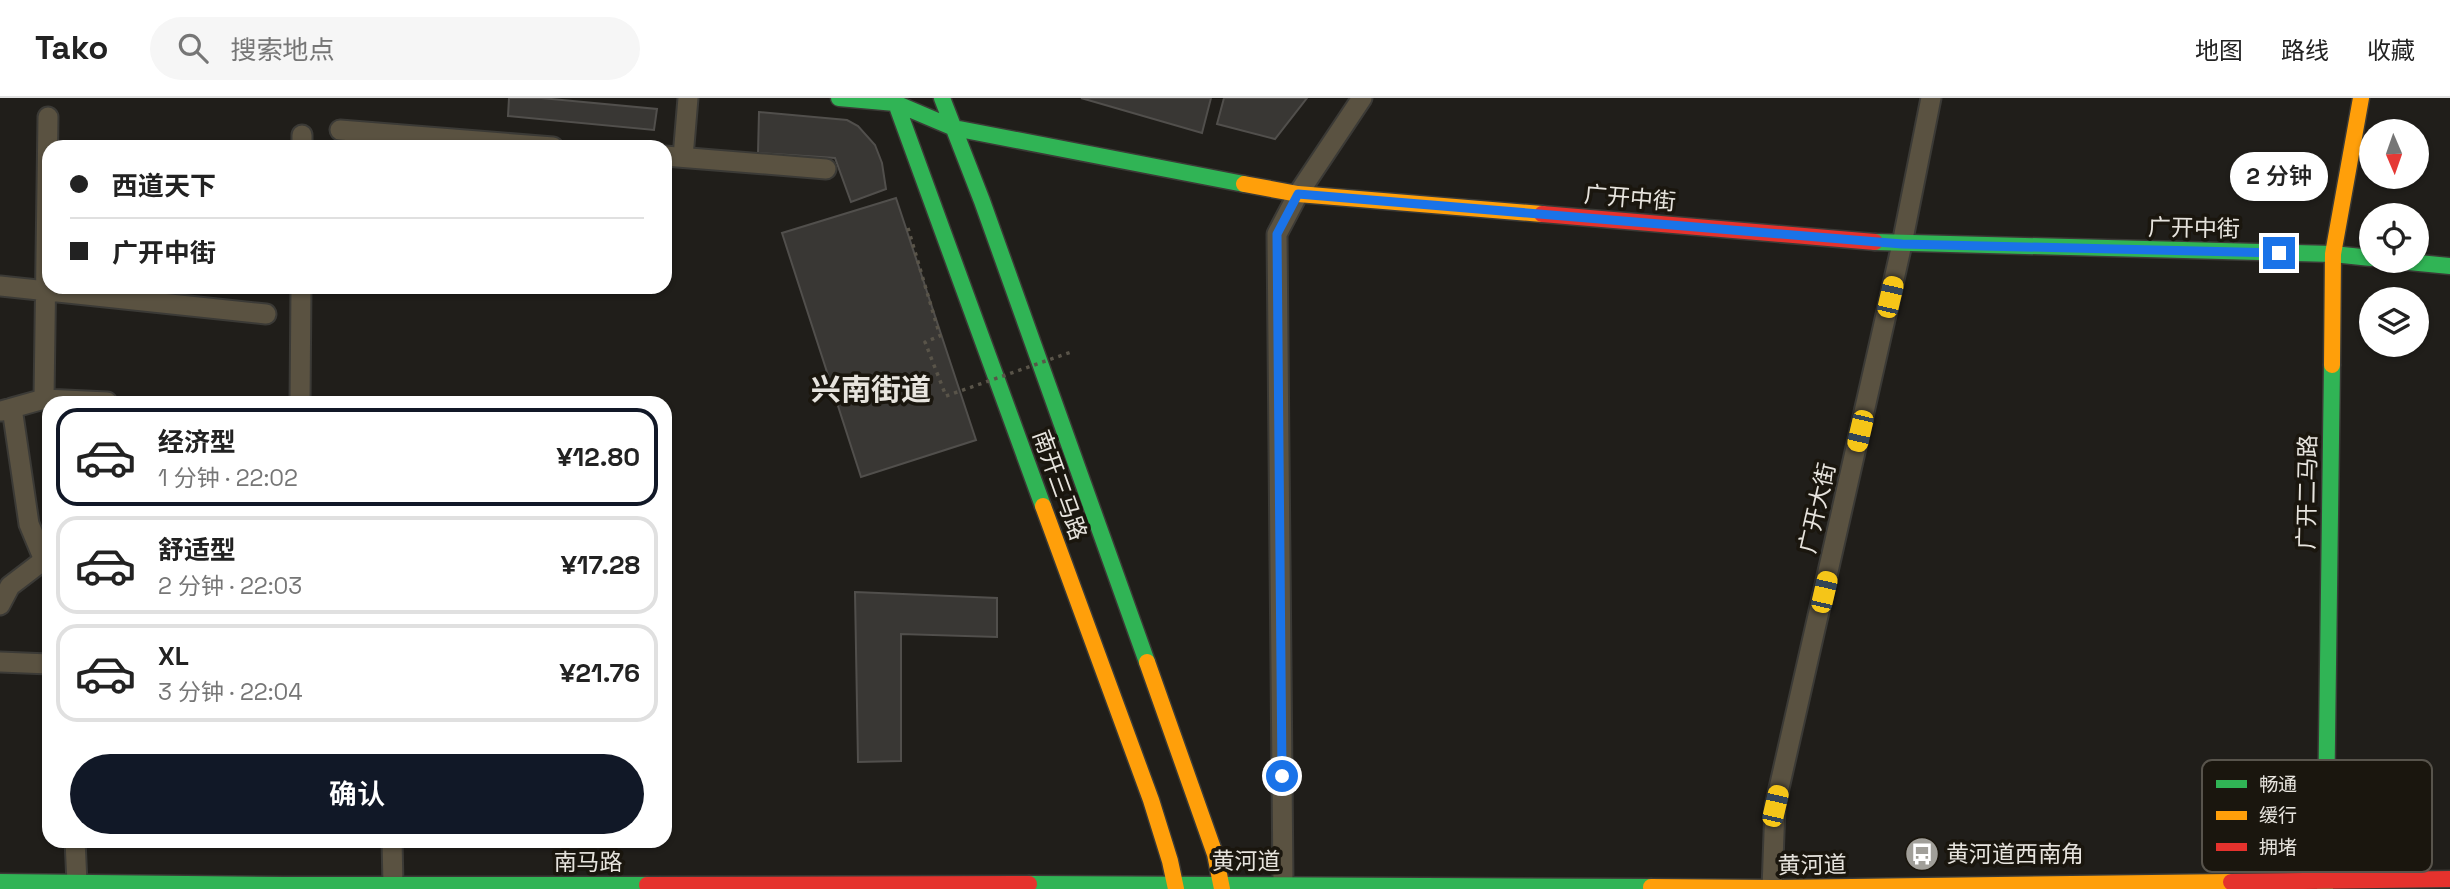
<!DOCTYPE html>
<html lang="zh">
<head>
<meta charset="utf-8">
<style>
	:root { --surface:#fff; --page:#f6f6f6; --text:#222; --muted:#767676; --line:#e0e0e0; --accent:#111827 }
	body { margin:0; font-family:"Space Grotesk","Noto Sans SC",sans-serif; background:var(--page); color:var(--text); height:100vh; display:flex; flex-direction:column; font-size:26px; white-space:nowrap }
	* { box-sizing:border-box; margin:0 }
	p { font-size:23px; color:var(--muted) }
	.icon { flex:none; width:38px; height:38px; fill:none; stroke:currentColor; stroke-width:2; stroke-linecap:round; stroke-linejoin:round }
	.map { position:relative; flex:1; overflow:hidden }
	.drawer { position:absolute; left:42px; top:298px; width:630px; height:452px; display:flex; flex-direction:column; background:var(--surface); border-radius:21px; box-shadow:0 2px 5px #0004 }
	.drawer>* { flex:none }
	.hud { position:absolute; left:42px; top:42px; width:630px; height:154px; border-radius:21px; box-shadow:0 2px 5px #0004; display:grid; align-content:center; height:154px; padding:0 28px; background:var(--surface) }
	.needle { width:46px; rotate:178deg }
	.buttons { position:absolute; left:2359px; top:21px; display:grid; gap:14px }
	.buttons a { display:grid; place-items:center; width:70px; height:70px; border-radius:50%; background:var(--surface); box-shadow:0 2px 5px #0004; font-size:35px }
	.end { position:absolute; width:32px; height:32px; margin:-16px; border:9px solid #1a73e8; background:#fff; box-shadow:0 0 0 4px #fff }
	.from { border-radius:50% }
	.bubble { position:absolute; height:49px; border-radius:24px; background:var(--surface); box-shadow:0 2px 5px #0004; font-size:23px; font-weight:600; line-height:49px; text-align:center }
	.car { position:absolute; width:21px; height:42px; margin:-21px -10px; border-radius:9px; box-shadow:0 0 5px 2px #0007; background:linear-gradient(#f5c518 24%,#345 0 40%,#f5c518 0 76%,#345 0 86%,#f5c518 0) }
	.hud b { display:flex; align-items:center; gap:24px; height:66px; font-size:26px }
	.hud b+b { border-top:2px solid var(--line) }
	.hud i { width:18px; height:18px; background:var(--text) }
	ul { padding:12px 0 0; list-style:none }
	li { display:flex; align-items:center; gap:21px; height:98px; margin:0 14px 10px; padding:0 14px; border:4px solid var(--line); border-radius:21px }
	li div { flex:1 }
	li b { display:block; font-size:26px }
	li em { font-style:normal; font-weight:600 }
	li.current { border-color:var(--accent) }
	li>.icon { width:63px; height:63px; stroke-width:1.5 }
	.button { display:flex; gap:14px; margin-top:auto; padding:14px 28px }
	.button a { flex:1; height:80px; border-radius:42px; background:var(--accent); color:#fff; font-size:28px; font-weight:600; line-height:80px; text-align:center }
	header { display:flex; align-items:center; gap:42px; box-sizing:border-box; height:98px; padding:0 35px; background:var(--surface); border-bottom:2px solid var(--line) }
	header strong { font-size:33px }
	nav { display:flex; gap:38px; margin-inline-start:auto; font-size:24px }
	.search { width:490px; height:63px; background:var(--page); display:flex; align-items:center; gap:18px; box-sizing:border-box; padding:0 24px; border-radius:38px; color:var(--muted); font-size:26px }
	.map>svg:first-child { display:block }
	.building { fill:#393734; stroke:#514f4c; stroke-width:2 }
	.lines { fill:none; stroke-linecap:round; stroke-linejoin:round }
	.street-casing { stroke:#3b3a36; stroke-width:23 }
	.fast-casing { stroke:#3b3a36; stroke-width:19 }
	.slow-casing { stroke:#3b3a36; stroke-width:19 }
	.jam-casing { stroke:#3b3a36; stroke-width:19 }
	.path { stroke:#595449; stroke-width:3.5; stroke-dasharray:3.5 5; stroke-linecap:butt }
	.street { stroke:#5a5241; stroke-width:19 }
	.fast { stroke:#30b455; stroke-width:16 }
	.slow { stroke:#ff9f0a; stroke-width:16 }
	.jam { stroke:#e5322d; stroke-width:16 }
	.path-bridge { stroke:#595449; stroke-width:3.5; stroke-dasharray:3.5 5; stroke-linecap:butt }
	.route { stroke:#1a73e8; stroke-width:9 }
	.labels { text-anchor:middle; dominant-baseline:central; stroke-width:7; stroke-linejoin:round; paint-order:stroke }
	.street-label { font-size:23px; fill:#e7e4de; stroke:#1a160e }
	.poi-label { font-size:23px; fill:#e7e4de; stroke:#1a160e; text-anchor:start }
	.district-label { font-size:30px; font-weight:bold; fill:#e7e4de; stroke:#1a160e }
	.key { fill:#1a160e; stroke:#58544c; stroke-width:2 }
	.key-label { font-size:19px; fill:#e7e4de }
</style>
</head>
<body>
<header>
<strong>Tako</strong>
<div class="search"><svg class="icon" aria-label="search" viewBox="0 0 24 24"><circle cx="10" cy="10" r="6"/><path d="M15 15l6 6"/></svg>搜索地点</div>
<nav><a>地图</a><a>路线</a><a>收藏</a></nav>
</header>
<div class="map">
<svg width="2450" height="791" viewBox="0 0 2450 791">
	<rect width="100%" height="100%" fill="#201e1a"/>
	<path class="building" d="M509 0H541L657 11 654 32 508 18Z
		M1081 0H1211L1202 35Z
		M1224 0H1307L1275 41 1217 26Z
		M759 14 847 22 858 28 875 47 882 65 886 91 851 104 835 60 758 55Z
		M896 100 976 342 861 379 782 135Z
		M855 494 997 500V539L901 536V663L858 664Z"/>
	<g class="lines">
		<g class="street-casing">
			<path id="street" d="M340 32 553 49
				M302 49V37
				M665 58 826 71
				M683 59 688 0
				M0 188 266 216
				M44 301 48 19
				M300 304 301 189
				M12 310 29 426 44 462
				M1 313 44 301 107 304
				M0 507 10 488 44 462H49
				M0 564 49 566
				M75 742 77 785
				M392 742 393 787
				M1283 786 1277 136 1298 96 1362 0
				M1772 791 1775 708 1902 146 1931 0"/>
		</g>
		<g class="fast-casing">
			<path id="fast" d="M839 0 895 5 954 30 1244 86
				M894 0 1043 408
				M942 0 982 103 1147 564
				M1875 144 2333 156 2371 160
				M2398 163 2450 168
				M0 784 284 787H647
				M1029 786 1651 789
				M2325 791 2332 267"/>
		</g>
		<g class="slow-casing">
			<path id="slow" d="M1244 86 1298 96 1542 116
				M2332 267 2333 156 2361 0
				M1043 408 1151 702 1170 763 1176 791
				M1147 564 1215 756 1222 791
				M1651 789 1772 790 2231 784"/>
		</g>
		<g class="jam-casing">
			<path id="jam" d="M1542 116 1875 144
				M2231 784 2450 781
				M647 787 1029 786"/>
		</g>
		<path class="path" d="M908 130 940 238 925 244 946 298"/>
		<use href="#street" class="street"/>
		<use href="#fast" class="fast"/>
		<use href="#slow" class="slow"/>
		<use href="#jam" class="jam"/>
		<path class="path-bridge" d="M946 298 1074 253"/>
	</g>
	<g class="lines">
		<path class="route" d="M1282 678 1277 136 1298 96 1902 146 2279 155"/>
	</g>
	<defs>
		<g id="bus-disc" transform="scale(1.75)"><circle r="9.5" fill="#a19f99" stroke="#1a160e"/><path d="M-5-6H5V4H4V6H2V4H-2V6H-4V4H-5ZM-3.5-4V0h7V-4ZM-3.5 1.2v1.5H-2V1.2ZM2 1.2v1.5H3.5V1.2Z" fill="#fff"/></g>
	</defs>
	<g fill-rule="evenodd">
		<use href="#bus-disc" x="1922" y="756"/>
	</g>
	<g class="labels">
		<g class="street-label">
			<text transform="translate(1630 100) rotate(5)">广开中街</text>
			<text transform="translate(2194 130) rotate(1)">广开中街</text>
			<text transform="translate(1060 387) rotate(70)">南开三马路</text>
			<text transform="translate(2307 394) rotate(-89)">广开二马路</text>
			<text transform="translate(1817 410) rotate(-77)">广开大街</text>
			<text x="1246" y="763">黄河道</text>
			<text x="588" y="764">南马路</text>
			<text transform="translate(1812 767) rotate(-1)">黄河道</text>
		</g>
		<g class="poi-label">
			<text x="1946" y="756">黄河道西南角</text>
		</g>
		<g class="district-label">
			<text x="871" y="291">兴南街道</text>
		</g>
	</g>
	<rect x="2202" y="662" width="230" height="112" rx="10" class="key"/>
	<rect x="2216" y="682" width="31" height="8" fill="#30b455"/>
	<rect x="2216" y="713" width="31" height="9" fill="#ff9f0a"/>
	<rect x="2216" y="745" width="31" height="8" fill="#e5322d"/>
	<g class="key-label">
		<text x="2259" y="693">畅通</text>
		<text x="2259" y="724">缓行</text>
		<text x="2259" y="756">拥堵</text>
	</g>
</svg>
<div class="buttons">
<a><svg class="needle" viewBox="-14 -14 28 28"><path d="M0-13l5 13h-10z" fill="#e53935"/><path d="M0 13l5-13h-10z" fill="#767676"/></svg></a>
<a><svg class="icon" aria-label="locate" viewBox="0 0 24 24"><circle cx="12" cy="12" r="6"/><path d="M12 2v4M12 18v4M2 12h4M18 12h4"/></svg></a>
<a><svg class="icon" aria-label="layers" viewBox="0 0 24 24"><path d="M12 4l9 5-9 5-9-5zM3 14l9 5 9-5"/></svg></a>
</div>
<i class="end from" style="left:1282px;top:678px"></i>
<i class="end" style="left:2279px;top:155px"></i>
<div class="bubble" style="left:2230px;top:54px;width:98px">2 分钟</div>
<i class="car" style="left:1890px;top:199px;rotate:13deg"></i>
<i class="car" style="left:1860px;top:333px;rotate:193deg"></i>
<i class="car" style="left:1824px;top:494px;rotate:13deg"></i>
<i class="car" style="left:1775px;top:708px;rotate:13deg"></i>
<div class="hud">
<b><i class="from"></i>西道天下</b>
<b><i></i>广开中街</b>
</div>
<section class="drawer">
<ul>
<li class="current"><svg class="icon" aria-label="car" viewBox="0 0 24 24"><path d="M5 17H2v-5l4-1 3-4h7l3 4 3 1v5h-3M9 17h6M6 11h13"/><circle cx="7" cy="17" r="2"/><circle cx="17" cy="17" r="2"/></svg><div><b>经济型</b><p>1 分钟 · 22:02</p></div><em>¥12.80</em></li>
<li><svg class="icon" aria-label="car" viewBox="0 0 24 24"><path d="M5 17H2v-5l4-1 3-4h7l3 4 3 1v5h-3M9 17h6M6 11h13"/><circle cx="7" cy="17" r="2"/><circle cx="17" cy="17" r="2"/></svg><div><b>舒适型</b><p>2 分钟 · 22:03</p></div><em>¥17.28</em></li>
<li><svg class="icon" aria-label="car" viewBox="0 0 24 24"><path d="M5 17H2v-5l4-1 3-4h7l3 4 3 1v5h-3M9 17h6M6 11h13"/><circle cx="7" cy="17" r="2"/><circle cx="17" cy="17" r="2"/></svg><div><b>XL</b><p>3 分钟 · 22:04</p></div><em>¥21.76</em></li>
</ul>
<div class="button"><a>确认</a></div>
</section>
</div>
</body>
</html>
